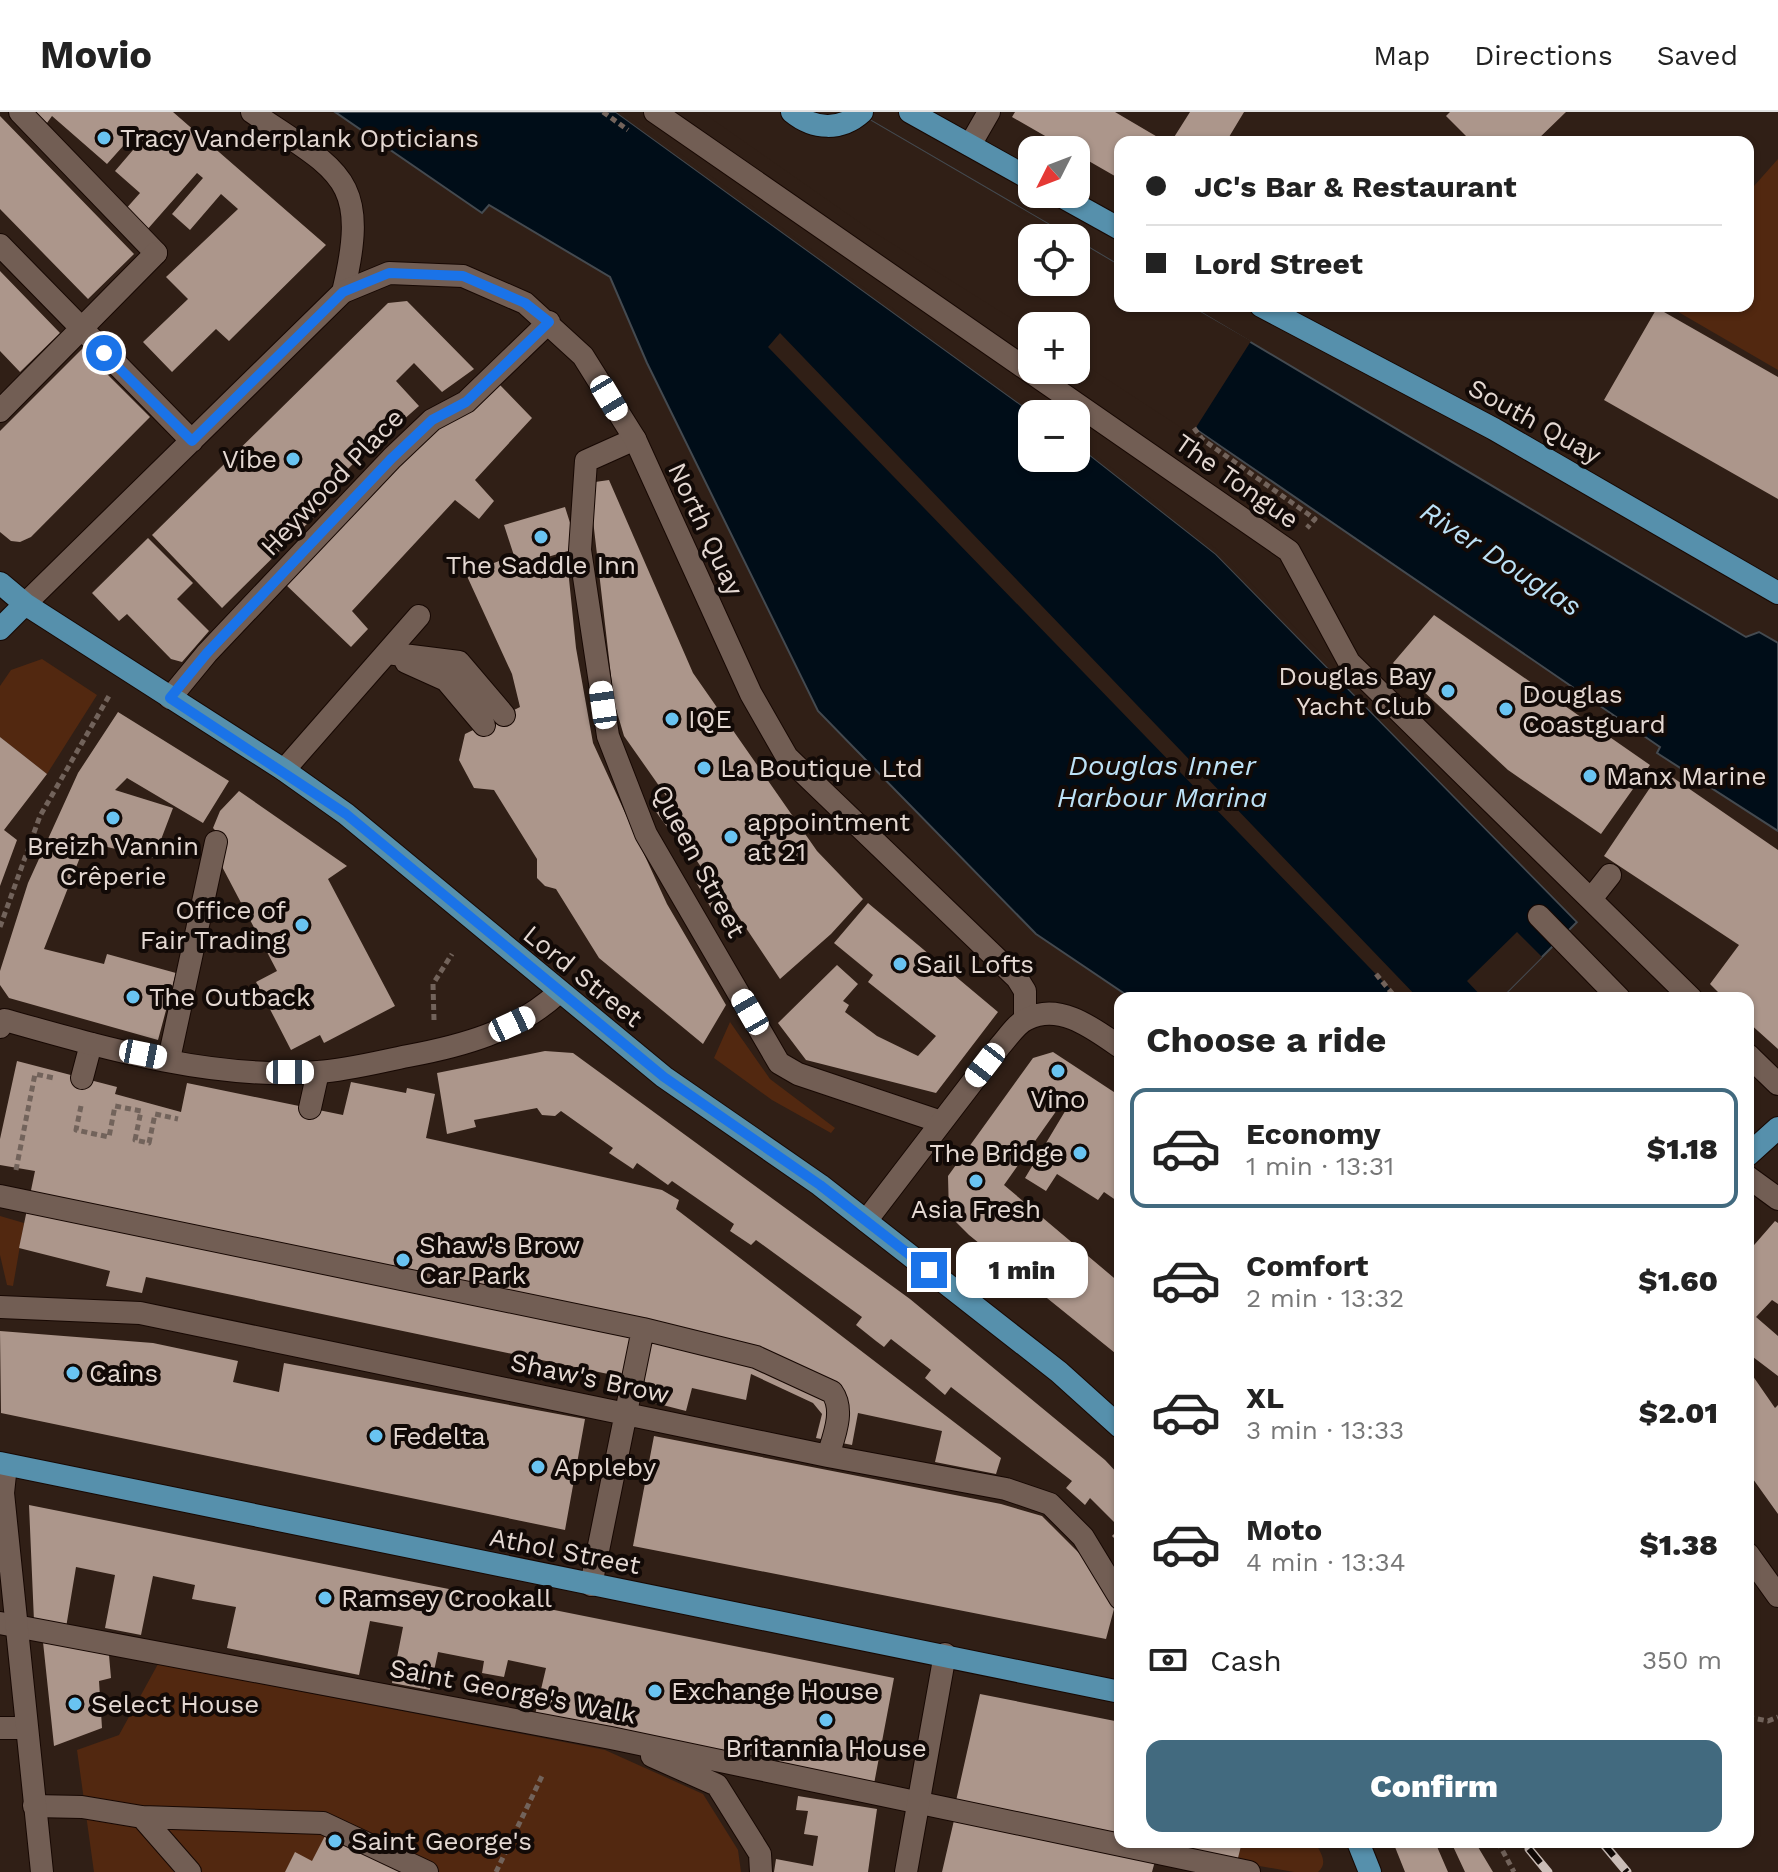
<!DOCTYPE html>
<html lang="en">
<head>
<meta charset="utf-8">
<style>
	:root { --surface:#fff; --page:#f6f6f6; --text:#222; --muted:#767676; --line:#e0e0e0; --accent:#426a7f }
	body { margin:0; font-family:"Work Sans",sans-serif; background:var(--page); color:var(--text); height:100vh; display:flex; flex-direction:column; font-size:30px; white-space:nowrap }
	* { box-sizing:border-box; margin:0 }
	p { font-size:26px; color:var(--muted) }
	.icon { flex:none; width:44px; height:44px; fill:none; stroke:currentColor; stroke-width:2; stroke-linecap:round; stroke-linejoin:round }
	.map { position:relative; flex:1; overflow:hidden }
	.side { position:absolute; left:1114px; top:880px; width:640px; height:856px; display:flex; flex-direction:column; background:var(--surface); border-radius:16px; box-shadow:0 2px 6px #0004 }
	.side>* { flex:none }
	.banner { position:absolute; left:1114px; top:24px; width:640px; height:176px; border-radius:16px; box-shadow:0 2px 6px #0004; display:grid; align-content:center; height:176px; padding:0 32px; background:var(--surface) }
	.needle { width:52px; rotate:228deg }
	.fabs { position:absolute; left:1018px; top:24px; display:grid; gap:16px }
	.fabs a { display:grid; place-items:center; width:72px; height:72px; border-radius:16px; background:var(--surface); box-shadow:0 2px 6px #0004; font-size:40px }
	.end { position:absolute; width:36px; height:36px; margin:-18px; border:10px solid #1a73e8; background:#fff; box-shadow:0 0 0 4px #fff }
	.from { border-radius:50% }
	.bubble { position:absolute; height:56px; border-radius:16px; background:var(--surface); box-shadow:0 2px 6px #0004; font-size:26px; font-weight:800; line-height:56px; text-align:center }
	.car { position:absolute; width:24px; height:48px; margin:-24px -12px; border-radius:10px; box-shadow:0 0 6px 2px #0007; background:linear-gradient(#fff 24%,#345 0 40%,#fff 0 76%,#345 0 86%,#fff 0) }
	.banner b { display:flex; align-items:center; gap:28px; height:76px; font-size:30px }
	.banner b+b { border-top:2px solid var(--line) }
	.banner i { width:20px; height:20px; background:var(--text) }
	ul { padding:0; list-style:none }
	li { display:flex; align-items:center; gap:24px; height:120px; margin:0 16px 12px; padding:0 16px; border:4px solid transparent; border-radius:16px }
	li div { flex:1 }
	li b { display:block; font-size:30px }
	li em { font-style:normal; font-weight:800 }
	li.on { border-color:var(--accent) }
	li>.icon { width:72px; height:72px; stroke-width:1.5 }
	h2 { padding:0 32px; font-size:36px; line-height:96px }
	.pay { display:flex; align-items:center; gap:20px; height:88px; padding:0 32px; font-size:30px }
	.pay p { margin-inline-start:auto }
	.action { display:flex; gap:16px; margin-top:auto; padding:16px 32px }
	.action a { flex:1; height:92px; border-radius:16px; background:var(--accent); color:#fff; font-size:32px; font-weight:800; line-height:92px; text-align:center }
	header { display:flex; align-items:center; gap:48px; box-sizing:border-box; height:112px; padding:0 40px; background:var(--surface); border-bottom:2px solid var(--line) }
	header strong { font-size:38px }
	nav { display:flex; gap:44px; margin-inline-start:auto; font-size:28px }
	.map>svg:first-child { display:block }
	.green { fill:#522810 }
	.water { fill:#000d18; stroke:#444a50; stroke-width:2 }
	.pier { fill:#301f16 }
	.building { fill:#ac968b }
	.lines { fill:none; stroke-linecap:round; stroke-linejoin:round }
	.service-casing { stroke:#170803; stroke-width:24 }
	.pedestrian-casing { stroke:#170803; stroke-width:24 }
	.minor-casing { stroke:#170803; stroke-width:24 }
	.secondary-casing { stroke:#170803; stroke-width:24 }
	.primary-casing { stroke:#170803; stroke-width:24 }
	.path { stroke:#72635b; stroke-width:5; stroke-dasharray:6 4; stroke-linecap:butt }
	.service { stroke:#725e54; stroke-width:22 }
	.pedestrian { stroke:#725e54; stroke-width:22 }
	.minor { stroke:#725e54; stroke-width:22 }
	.secondary { stroke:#725e54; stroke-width:22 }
	.primary { stroke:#5690ac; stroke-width:22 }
	.rail-casing { stroke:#cabdb7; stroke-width:9 }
	.rail { stroke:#120a07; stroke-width:6; stroke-dasharray:18; stroke-linecap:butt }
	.route { stroke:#1a73e8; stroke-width:10 }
	.poi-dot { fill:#69c3f1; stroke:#120a07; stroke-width:3 }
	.labels { text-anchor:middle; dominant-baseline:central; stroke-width:8; stroke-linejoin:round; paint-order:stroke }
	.poi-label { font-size:26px; fill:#e4d8d2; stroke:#120a07; text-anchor:start }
	.street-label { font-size:26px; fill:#e4d8d2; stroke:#120a07 }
	.water-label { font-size:28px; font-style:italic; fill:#bce1f6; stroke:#120a07 }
</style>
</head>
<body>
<header>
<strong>Movio</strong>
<nav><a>Map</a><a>Directions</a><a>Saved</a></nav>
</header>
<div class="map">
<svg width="1778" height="1760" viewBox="0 0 1778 1760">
	<rect width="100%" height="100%" fill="#301f16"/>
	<path class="green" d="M1778 47V258L1668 194H1748V75L1754 74Z
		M42 547 97 583 47 662 0 625V574L11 558Z
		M730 910 770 967 835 1016 831 1021 772 988 714 946Z
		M0 1104 24 1111 13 1174 7 1173 0 1143Z
		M158 1552 605 1638 703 1682 738 1738 741 1760H94L77 1638 119 1623Z
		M1242 1730H1315C1320 1740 1329 1751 1318 1760H1294L1237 1750Z"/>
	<path class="water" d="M335 0H616L1034 302 1032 346H1076V332L1216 442 1577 810 1501 886H1131L1036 822 818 599 647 251 610 165 489 93 482 101Z
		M856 0 1072 126H1032V170H1076V128L1120 154V194H1190L1746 525 1759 520 1778 531V719L1657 641 1660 635 1194 316 1076 214H1032Z"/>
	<path class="pier" d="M616 0H623L1038 302H1034Z
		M702 0H856L1072 126H1032V170H1076V128L1120 154V194H1190L1251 229 1195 317 1300 393 1076 247V214H1032L1030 218 872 119Z
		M780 221 1418 886H1399L768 235Z
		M1076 328 1219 439 1489 710 1580 807V812L1216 442 1076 332Z
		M1517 820 1542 845 1501 886H1483L1467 869Z"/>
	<path class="building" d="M35 0H173L326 133 229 229 216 217 172 260 143 230 188 187 166 165 238 97 221 82 190 118 172 102 203 66 197 61 146 119 124 99 140 81 115 59 139 31 132 24 107 52 52 4 47 11Z
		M1015 0H1115L1166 30H1120V67L1012 5Z
		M1190 0H1244L1226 30H1171Z
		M1450 0H1566L1535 30H1472L1446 4Z
		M0 4 134 142 88 187 0 97Z
		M0 159 60 221 20 260 0 239Z
		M407 189 474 257 442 280 414 251 396 269 419 294 402 309 393 299 372 318 379 325 315 391 321 398 222 496 152 423 388 191Z
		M1657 196 1778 265V387L1604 288Z
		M82 237 150 305 31 425 20 430 11 429 0 420V319Z
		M499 272 532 306 475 368 494 389 479 407 455 388 352 499 368 517 351 535 284 471 444 308Z
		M609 368 693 561 817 739 863 787 831 822 780 867 730 792 715 803 696 770 707 764 675 716 670 719 654 697 669 688 624 624 614 590 593 408 595 370Z
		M565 395 578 436 534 449 541 467 568 457 576 536 593 631 667 792 726 893 703 932 599 846 556 777 545 774 537 766V747L494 678 474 676 459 648 465 622 520 595 512 562 466 462 499 449 504 461 518 456 504 413Z
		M148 426 193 471 177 487 209 519 182 550 171 547 127 502 119 509 92 481Z
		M1434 503 1650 653 1601 722 1508 658 1393 551Z
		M118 600 229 669 203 711 127 666 115 678 173 696 154 746 86 730 44 837 104 852 107 842 176 861 158 928 9 886 0 873V859L28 771 78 661Z
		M0 625 47 662 4 718 17 728 0 774Z
		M1662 658 1778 738V937L1748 910V886H1724L1710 872 1739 833 1604 744Z
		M239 679 347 754 328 767 395 894 324 931 320 923 291 938 256 870 277 859 218 747 226 730 213 716 220 699Z
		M868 791 998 900 936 981 806 948 778 911 837 853 858 872 843 889 849 893 845 900 877 924 918 944 936 924 868 870 873 863 834 831Z
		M545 939 573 941 910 1187 1105 1348 1120 1364V1432L1112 1424 1120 1416 1090 1386 1085 1393 1066 1376 1072 1369 951 1275 945 1283 925 1266 931 1258 891 1227 884 1235 876 1229 856 1213 862 1205 756 1128 751 1133 730 1119 734 1112 672 1069 668 1073 637 1051 633 1057 609 1041 613 1036 561 999 555 1004 542 1003 537 996 474 1008 476 1015 447 1022 437 961Z
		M1053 940 1120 984V1091L1104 1080 1098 1088 1057 1062 1046 1079 1025 1066 1070 991 1064 988 1004 1073 1120 1171V1245L969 1123 949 1103 948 1064 1033 946Z
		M17 949 117 975 115 982 181 1000 187 971 343 1003 351 970 406 981 407 976 435 982 426 1026 662 1078 679 1088 676 1097 1001 1346 996 1362 935 1350 942 1319 858 1301 852 1333 816 1326 822 1302 813 1291 751 1262 746 1288 692 1276 686 1299 651 1290 655 1272 632 1267 146 1165 142 1181 106 1174 110 1159 19 1136 35 1059 0 1053V1027Z
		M1775 1109 1778 1111V1192L1772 1188 1756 1205 1778 1224V1264L1753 1245 1748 1254V1140Z
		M0 1219 153 1231 238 1249 233 1270 279 1280 284 1251 585 1307 565 1418 1 1301Z
		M1748 1257 1775 1296 1778 1293V1402L1748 1360Z
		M654 1324 1001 1392 1042 1404 1089 1451 1114 1497 1106 1527 633 1434Z
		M29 1393 894 1566 874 1672 535 1603 546 1556 508 1548 504 1565 482 1561 484 1549 438 1540 430 1578 392 1571 403 1515 370 1509 359 1563 227 1536 236 1495 192 1487 195 1473 153 1464 141 1523 105 1516 115 1463 76 1455 63 1534 109 1543 111 1566 99 1569 102 1616 54 1634 41 1511 34 1509Z
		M980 1582 1120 1610V1723L956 1689Z
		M798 1684 877 1697 868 1760H774L776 1747 813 1754 818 1724 804 1722 808 1699 796 1698Z
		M955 1704 1155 1749 1152 1760H942Z
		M328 1718 408 1760H285L295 1740 312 1749Z
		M1159 1730H1242L1237 1750Z
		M1393 1730H1435L1448 1760H1405Z
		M1451 1730H1475L1493 1760H1465Z"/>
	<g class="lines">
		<g class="service-casing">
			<path id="service" d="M20 0 156 141
				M655 0 1289 439 1349 550 1691 886
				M970 33 989 0
				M635 327 586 349 580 438 608 624 646 722 779 951 798 962 941 1010
				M387 541 459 550 504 603
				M406 550 446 568 484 613
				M170 586 207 541 392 346 432 308 466 290 549 210
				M284 658 419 504
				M1591 787 1610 763
				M1539 804 1619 886
				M1748 943 1778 972
				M82 966 91 932
				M310 996 318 960
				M1748 1065 1778 1087
				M0 1084 643 1217 756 1245 832 1280C845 1298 834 1324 828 1344
				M0 1195 140 1201 828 1344 1006 1377 1050 1392 1083 1425 1120 1486
				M591 1473 643 1217
				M0 1511 611 1626 1249 1760
				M0 1616H25
				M652 1644 717 1673 760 1742 761 1760
				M34 1694 82 1695 142 1705 323 1711 427 1760
				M142 1705 190 1760"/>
		</g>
		<g class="pedestrian-casing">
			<path id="pedestrian" d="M252 0C339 60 371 64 343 180"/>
		</g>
		<g class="minor-casing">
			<path id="minor" d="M0 133 192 329
				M0 299 156 141
				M25 492 343 180 389 161 463 164 525 191 583 244 635 327 751 582 787 645 1017 866 1025 879V907
				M169 947 216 730
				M1748 1442 1778 1484"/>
		</g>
		<g class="secondary-casing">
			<path id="secondary" d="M0 915 5 908C104 936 213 968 318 960 348 958 378 950 408 944 462 934 517 919 558 881
				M866 1109 1000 934C1008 925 1017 911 1027 907 1060 890 1094 917 1120 935
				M6 1353 3 1381 42 1760
				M906 1760 945 1542"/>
		</g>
		<g class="primary-casing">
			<path id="primary" d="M792 0C814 18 841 19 862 0
				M910 0 1032 68
				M1057 82 1120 117
				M1261 194 1494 317 1778 481
				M0 471 25 492 284 658 346 702 664 965 820 1073 1059 1260 1120 1315
				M0 517 25 492
				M1748 1043 1778 1016
				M0 1351 1120 1580
				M1358 1730 1370 1760"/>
		</g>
		<path class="path" d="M603 0 628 18
			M1194 316 1202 327 1315 407 1307 416
			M0 815 40 704 109 584
			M1376 862 1396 886
			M434 908 433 872 452 842
			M81 994 76 1018 109 1025 115 994 141 999 135 1028 149 1031 155 1002 178 1007
			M16 1058 35 962 54 966
			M1748 1605 1768 1609 1778 1605
			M1498 1730 1514 1760
			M1562 1730 1564 1732
			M496 1760 543 1662"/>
		<use href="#service" class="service"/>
		<use href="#pedestrian" class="pedestrian"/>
		<use href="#minor" class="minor"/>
		<use href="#secondary" class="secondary"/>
		<use href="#primary" class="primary"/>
		<g class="rail-casing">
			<path id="rail" d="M1602 1730 1627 1760
				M1529 1737 1548 1760"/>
		</g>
		<use href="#rail" class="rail"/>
	</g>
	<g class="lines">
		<path class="route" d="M104 241 192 329 343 180 389 161 463 164 525 191 549 210 466 290 432 308 392 346 207 541 170 586 346 702 664 965 820 1073 929 1158"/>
	</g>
	<g class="poi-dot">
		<circle cx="104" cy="26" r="8"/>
		<circle cx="293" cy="347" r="8"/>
		<circle cx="541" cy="425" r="8"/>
		<circle cx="1448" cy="579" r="8"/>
		<circle cx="1506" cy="597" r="8"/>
		<circle cx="672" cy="607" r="8"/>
		<circle cx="704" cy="656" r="8"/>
		<circle cx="1590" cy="664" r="8"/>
		<circle cx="113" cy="706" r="8"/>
		<circle cx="731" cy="725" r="8"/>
		<circle cx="302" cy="813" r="8"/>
		<circle cx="900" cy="852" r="8"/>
		<circle cx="133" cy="885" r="8"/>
		<circle cx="1058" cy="959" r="8"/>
		<circle cx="1080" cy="1041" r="8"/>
		<circle cx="976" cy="1069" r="8"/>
		<circle cx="403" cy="1148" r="8"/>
		<circle cx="73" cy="1261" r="8"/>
		<circle cx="376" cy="1324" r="8"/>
		<circle cx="538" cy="1355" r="8"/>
		<circle cx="325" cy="1486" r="8"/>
		<circle cx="655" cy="1579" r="8"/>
		<circle cx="75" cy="1592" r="8"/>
		<circle cx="826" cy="1608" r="8"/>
		<circle cx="335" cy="1729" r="8"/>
	</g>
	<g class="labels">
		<g class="poi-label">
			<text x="120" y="26">Tracy Vanderplank Opticians</text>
			<text x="277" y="347" text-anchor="end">Vibe</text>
			<text x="541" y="453" text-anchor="middle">The Saddle Inn</text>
			<text x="1432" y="564" text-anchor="end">Douglas Bay<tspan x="1432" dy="30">Yacht Club</tspan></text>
			<text x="1522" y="582">Douglas<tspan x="1522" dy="30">Coastguard</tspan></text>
			<text x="688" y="607">IQE</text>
			<text x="720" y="656">La Boutique Ltd</text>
			<text x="1606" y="664">Manx Marine</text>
			<text x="747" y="710">appointment<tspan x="747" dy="30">at 21</tspan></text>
			<text x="113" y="734" text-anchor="middle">Breizh Vannin<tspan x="113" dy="30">Crêperie</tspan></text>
			<text x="286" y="798" text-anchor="end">Office of<tspan x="286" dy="30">Fair Trading</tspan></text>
			<text x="916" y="852">Sail Lofts</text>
			<text x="149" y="885">The Outback</text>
			<text x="1058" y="987" text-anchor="middle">Vino</text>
			<text x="1064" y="1041" text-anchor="end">The Bridge</text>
			<text x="976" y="1097" text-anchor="middle">Asia Fresh</text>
			<text x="419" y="1133">Shaw's Brow<tspan x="419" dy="30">Car Park</tspan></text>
			<text x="89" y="1261">Cains</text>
			<text x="392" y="1324">Fedelta</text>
			<text x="554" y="1355">Appleby</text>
			<text x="341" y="1486">Ramsey Crookall</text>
			<text x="671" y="1579">Exchange House</text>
			<text x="91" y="1592">Select House</text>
			<text x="826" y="1636" text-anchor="middle">Britannia House</text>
			<text x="351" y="1729">Saint George's</text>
		</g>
		<g class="street-label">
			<text transform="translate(1535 309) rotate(29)">South Quay</text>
			<text transform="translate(1237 369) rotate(35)">The Tongue</text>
			<text transform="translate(332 370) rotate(-46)">Heywood Place</text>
			<text transform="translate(706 417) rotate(65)">North Quay</text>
			<text transform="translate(699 749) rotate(62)">Queen Street</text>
			<text transform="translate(583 864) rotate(39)">Lord Street</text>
			<text transform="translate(590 1266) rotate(12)">Shaw's Brow</text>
			<text transform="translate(565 1439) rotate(11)">Athol Street</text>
			<text transform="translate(513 1579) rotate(11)">Saint George's Walk</text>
		</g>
		<g class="water-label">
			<text transform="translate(1501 447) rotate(33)">River Douglas</text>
			<text x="1162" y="653">Douglas Inner<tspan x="1162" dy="32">Harbour Marina</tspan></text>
		</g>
	</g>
</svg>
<div class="fabs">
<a><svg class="needle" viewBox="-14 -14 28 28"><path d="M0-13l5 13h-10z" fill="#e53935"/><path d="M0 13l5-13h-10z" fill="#767676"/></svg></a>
<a><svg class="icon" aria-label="locate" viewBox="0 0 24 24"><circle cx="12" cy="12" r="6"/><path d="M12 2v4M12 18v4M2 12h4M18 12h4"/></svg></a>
<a>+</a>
<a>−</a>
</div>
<i class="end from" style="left:104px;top:241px"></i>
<i class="end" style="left:929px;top:1158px"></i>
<div class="bubble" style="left:956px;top:1130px;width:132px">1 min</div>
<i class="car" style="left:609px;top:286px;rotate:149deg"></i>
<i class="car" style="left:603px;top:593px;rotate:352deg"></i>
<i class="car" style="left:750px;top:900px;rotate:330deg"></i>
<i class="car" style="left:512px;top:912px;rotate:65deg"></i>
<i class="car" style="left:143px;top:942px;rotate:101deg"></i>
<i class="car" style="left:985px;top:953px;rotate:218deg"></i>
<i class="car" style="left:290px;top:960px;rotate:90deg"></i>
<div class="banner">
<b><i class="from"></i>JC's Bar &amp; Restaurant</b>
<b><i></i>Lord Street</b>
</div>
<section class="side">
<h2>Choose a ride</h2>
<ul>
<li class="on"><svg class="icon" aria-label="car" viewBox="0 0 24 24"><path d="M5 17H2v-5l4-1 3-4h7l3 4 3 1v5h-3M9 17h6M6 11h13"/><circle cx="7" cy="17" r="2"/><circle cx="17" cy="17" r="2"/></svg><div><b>Economy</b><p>1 min · 13:31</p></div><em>$1.18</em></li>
<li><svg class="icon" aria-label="car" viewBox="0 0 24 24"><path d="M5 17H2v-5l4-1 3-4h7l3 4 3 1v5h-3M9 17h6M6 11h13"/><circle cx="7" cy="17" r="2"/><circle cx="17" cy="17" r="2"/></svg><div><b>Comfort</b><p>2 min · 13:32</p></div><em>$1.60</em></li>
<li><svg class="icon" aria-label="car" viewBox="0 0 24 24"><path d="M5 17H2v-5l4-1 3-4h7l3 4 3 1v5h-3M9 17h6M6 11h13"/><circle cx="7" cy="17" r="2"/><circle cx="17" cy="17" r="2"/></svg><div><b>XL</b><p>3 min · 13:33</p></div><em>$2.01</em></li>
<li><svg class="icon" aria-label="car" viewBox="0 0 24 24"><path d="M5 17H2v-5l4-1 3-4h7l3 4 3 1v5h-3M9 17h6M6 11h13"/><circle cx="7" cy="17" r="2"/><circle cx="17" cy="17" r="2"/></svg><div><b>Moto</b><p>4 min · 13:34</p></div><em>$1.38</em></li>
</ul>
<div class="pay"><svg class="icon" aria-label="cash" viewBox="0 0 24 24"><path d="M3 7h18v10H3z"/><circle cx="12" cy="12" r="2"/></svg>Cash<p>350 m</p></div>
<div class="action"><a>Confirm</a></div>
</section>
</div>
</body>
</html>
